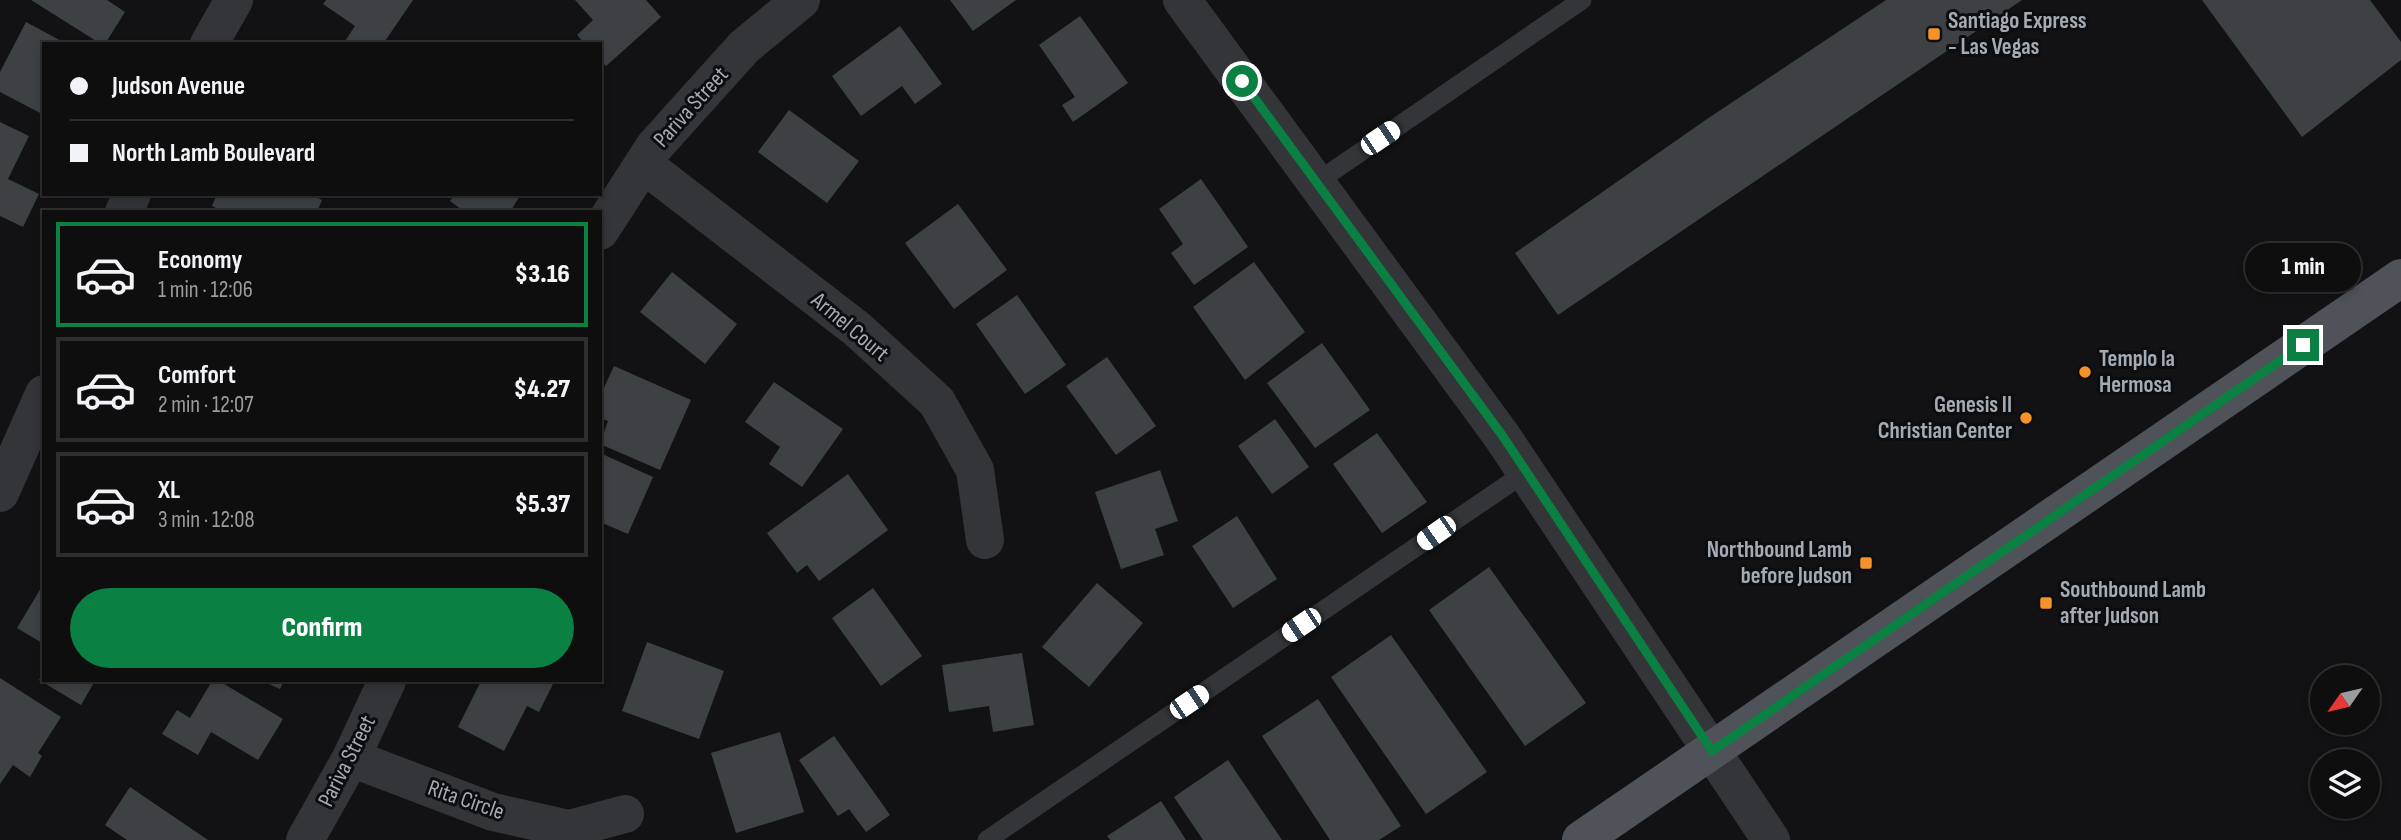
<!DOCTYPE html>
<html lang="en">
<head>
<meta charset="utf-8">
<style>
	:root { --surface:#0e0e0f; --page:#1c1c1d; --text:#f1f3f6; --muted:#9b9c9e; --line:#2e2e2f; --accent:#0b8043 }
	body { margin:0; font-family:"Sofia Sans Condensed",sans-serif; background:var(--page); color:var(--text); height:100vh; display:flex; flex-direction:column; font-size:26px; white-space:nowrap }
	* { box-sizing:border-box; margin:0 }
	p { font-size:23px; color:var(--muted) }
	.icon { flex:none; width:38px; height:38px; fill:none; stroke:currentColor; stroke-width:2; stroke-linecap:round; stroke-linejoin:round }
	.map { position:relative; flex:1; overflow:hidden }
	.panel { position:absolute; left:42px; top:210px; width:560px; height:472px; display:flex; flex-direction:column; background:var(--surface); border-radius:0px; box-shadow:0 4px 10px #0003,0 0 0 2px var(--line) }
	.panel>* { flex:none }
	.guide { position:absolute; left:42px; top:42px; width:560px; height:154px; border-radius:0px; box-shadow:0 4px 10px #0003,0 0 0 2px var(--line); display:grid; align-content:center; height:154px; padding:0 28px; background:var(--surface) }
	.needle { width:46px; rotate:236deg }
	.tools { position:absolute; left:2310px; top:665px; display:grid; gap:14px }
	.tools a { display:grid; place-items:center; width:70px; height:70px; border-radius:50%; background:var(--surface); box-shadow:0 4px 10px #0003,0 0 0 2px var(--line); font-size:35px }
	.end { position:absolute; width:32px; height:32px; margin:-16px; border:9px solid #0b8043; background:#fff; box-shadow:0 0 0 4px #fff }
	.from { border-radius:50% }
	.bubble { position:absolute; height:49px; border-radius:24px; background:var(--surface); box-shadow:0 4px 10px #0003,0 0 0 2px var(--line); font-size:23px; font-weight:800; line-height:49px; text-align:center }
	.car { position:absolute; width:21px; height:42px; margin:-21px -10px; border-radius:9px; box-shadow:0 0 5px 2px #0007; background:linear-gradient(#fff 24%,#345 0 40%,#fff 0 76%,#345 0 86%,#fff 0) }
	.guide b { display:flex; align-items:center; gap:24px; height:66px; font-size:26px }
	.guide b+b { border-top:2px solid var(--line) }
	.guide i { width:18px; height:18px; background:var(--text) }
	ul { padding:12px 0 0; list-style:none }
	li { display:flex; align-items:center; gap:21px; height:105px; margin:0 14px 10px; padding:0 14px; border:4px solid var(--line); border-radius:0px }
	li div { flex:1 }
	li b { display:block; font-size:26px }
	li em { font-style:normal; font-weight:800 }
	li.active { border-color:var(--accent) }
	li>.icon { width:63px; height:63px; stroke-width:1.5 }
	.action { display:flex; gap:14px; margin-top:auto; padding:14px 28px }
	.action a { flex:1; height:80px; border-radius:42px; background:var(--accent); color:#fff; font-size:28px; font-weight:800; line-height:80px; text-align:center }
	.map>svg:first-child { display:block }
	.building { fill:#3e4144 }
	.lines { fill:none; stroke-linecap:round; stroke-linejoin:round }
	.service { stroke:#333539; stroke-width:19 }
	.minor { stroke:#333539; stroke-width:38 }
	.tertiary { stroke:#333539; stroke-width:38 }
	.primary { stroke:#4f5258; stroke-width:38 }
	.route { stroke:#0b8043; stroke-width:9 }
	.poi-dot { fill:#f4932a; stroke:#0d0d0f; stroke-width:2.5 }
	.labels { text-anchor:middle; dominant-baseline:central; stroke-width:6; stroke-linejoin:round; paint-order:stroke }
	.poi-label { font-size:23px; font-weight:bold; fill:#a3abb5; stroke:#0d0d0f; text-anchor:start }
	.street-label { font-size:23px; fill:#a3abb5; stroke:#0d0d0f }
</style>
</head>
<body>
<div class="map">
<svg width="2401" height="840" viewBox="0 0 2401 840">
	<rect width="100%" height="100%" fill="#121214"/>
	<path class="building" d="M31 0H107L125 12 105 44H101Z
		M326 0H413L383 44H343L355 26 323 4Z
		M575 0H646L661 17 606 66 600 60V44H585L577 35 593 20Z
		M950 0H1016L973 31Z
		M1886 0H2022L1558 315 1515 253 1707 119Z
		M2202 0H2370L2401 42V60L2302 137Z
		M1080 16 1128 83 1073 122 1062 105 1075 97 1039 45Z
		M26 22 67 44H44V115L0 92V72Z
		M900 26 942 84 915 104 902 86 861 116 832 76Z
		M789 110 859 161 827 203 758 152Z
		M0 122 29 136 8 179 39 194 23 227 0 216Z
		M1201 179 1248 247 1194 285 1171 253 1183 244 1159 209Z
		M217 194H309L322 200 317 212H224L212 206Z
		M455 194H521L510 212H465L450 201Z
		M958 204 1007 270 954 309 905 243Z
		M1254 262 1305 332 1245 380 1193 307Z
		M672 272 737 324 705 364 640 312Z
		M1017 295 1066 365 1025 394 976 324Z
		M1322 343 1370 410 1315 448 1267 383Z
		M1107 357 1156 426 1116 455 1066 386Z
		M614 366 691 400 660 470 600 444 608 421 600 418V396Z
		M774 382 843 429 802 487 769 464 780 447 745 422Z
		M1275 419 1309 467 1272 494 1238 446Z
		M1377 433 1427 502 1382 533 1333 464Z
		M600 453 653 477 628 534 600 522Z
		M1160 470 1178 521 1155 529 1164 555 1121 569 1095 492Z
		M848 474 888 530 819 581 807 565 797 573 767 533Z
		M1237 516 1277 579 1233 608 1192 546Z
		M1489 567 1586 703 1525 746 1429 610Z
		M1097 583 1143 623 1089 687 1042 647Z
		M41 588 44 589V644L17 628Z
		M873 588 922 656 881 686 832 618Z
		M1391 635 1487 772 1426 814 1331 677Z
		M647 642 724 671 699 739 622 711Z
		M1022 653 1034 725 993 732 989 706 949 712 942 665Z
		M44 672V681H95L81 705 39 680Z
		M0 678 61 717 38 753 42 756 30 777 13 765 0 784Z
		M212 681H219L283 719 258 760 211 732 198 755 162 734 177 710 190 718Z
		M262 681H284L280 689Z
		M481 681 554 682 539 712 527 706 504 751 458 727Z
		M1318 699 1401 826 1379 840H1330L1262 736Z
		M780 732 804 812 736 833 711 753Z
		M834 736 890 815 866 832 849 809 838 816 799 760Z
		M1228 760 1282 840H1203L1174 797Z
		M130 787 208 840H127L105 825Z
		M1161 801 1186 840H1110L1107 836Z"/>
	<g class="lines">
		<path class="service" d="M1317 182 1582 0
			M987 840 1526 472"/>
		<path class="minor" d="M209 44 234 0
			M643 164 857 329 937 402 975 470 985 540
			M124 212 132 194
			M600 231 654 147 744 47 801 0
			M0 493 44 394
			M351 758 493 812 569 829 625 814
			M305 840 351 758 387 681"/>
		<path class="tertiary" d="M1182 0 1501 435 1771 840"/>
		<path class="primary" d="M1581 840 2401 278"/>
	</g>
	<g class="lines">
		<path class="route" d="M1242 81 1502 435 1712 751 2303 345"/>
	</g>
	<g class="poi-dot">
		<rect x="1927" y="27" width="14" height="14" rx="3.5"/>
		<circle cx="2085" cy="372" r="7"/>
		<circle cx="2026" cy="418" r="7"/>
		<rect x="1859" y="556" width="14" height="14" rx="3.5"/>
		<rect x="2039" y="596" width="14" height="14" rx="3.5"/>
	</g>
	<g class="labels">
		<g class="poi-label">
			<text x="1948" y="21">Santiago Express<tspan x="1948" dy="26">- Las Vegas</tspan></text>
			<text x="2099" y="359">Templo la<tspan x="2099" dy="26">Hermosa</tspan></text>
			<text x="2012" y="405" text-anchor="end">Genesis II<tspan x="2012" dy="26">Christian Center</tspan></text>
			<text x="1852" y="550" text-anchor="end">Northbound Lamb<tspan x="1852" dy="26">before Judson</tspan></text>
			<text x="2060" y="590">Southbound Lamb<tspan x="2060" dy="26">after Judson</tspan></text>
		</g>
		<g class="street-label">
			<text transform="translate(691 107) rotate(-48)">Pariva Street</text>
			<text transform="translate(850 327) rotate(40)">Armel Court</text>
			<text transform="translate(347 761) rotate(-63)">Pariva Street</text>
			<text transform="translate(466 800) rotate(19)">Rita Circle</text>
		</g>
	</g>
</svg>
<div class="tools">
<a><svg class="needle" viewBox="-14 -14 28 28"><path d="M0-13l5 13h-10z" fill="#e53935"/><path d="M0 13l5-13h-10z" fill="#9b9c9e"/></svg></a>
<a><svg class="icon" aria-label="layers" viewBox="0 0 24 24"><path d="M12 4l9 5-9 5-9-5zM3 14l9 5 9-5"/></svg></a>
</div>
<i class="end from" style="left:1242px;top:81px"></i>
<i class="end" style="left:2303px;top:345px"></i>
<div class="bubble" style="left:2245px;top:243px;width:116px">1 min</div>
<i class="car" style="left:1380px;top:138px;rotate:56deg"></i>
<i class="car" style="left:1436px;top:533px;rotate:235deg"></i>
<i class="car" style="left:1301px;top:625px;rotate:236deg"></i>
<i class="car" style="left:1189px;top:702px;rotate:56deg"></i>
<div class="guide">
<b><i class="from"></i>Judson Avenue</b>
<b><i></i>North Lamb Boulevard</b>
</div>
<section class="panel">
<ul>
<li class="active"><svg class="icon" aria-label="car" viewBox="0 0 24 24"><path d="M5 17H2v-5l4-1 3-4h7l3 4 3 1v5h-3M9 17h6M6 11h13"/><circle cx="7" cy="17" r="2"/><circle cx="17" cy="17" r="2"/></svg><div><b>Economy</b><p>1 min · 12:06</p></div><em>$3.16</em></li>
<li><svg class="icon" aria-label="car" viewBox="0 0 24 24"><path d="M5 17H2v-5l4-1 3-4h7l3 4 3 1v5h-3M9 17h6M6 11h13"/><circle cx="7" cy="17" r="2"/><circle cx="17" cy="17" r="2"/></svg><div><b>Comfort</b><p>2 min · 12:07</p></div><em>$4.27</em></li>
<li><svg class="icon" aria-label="car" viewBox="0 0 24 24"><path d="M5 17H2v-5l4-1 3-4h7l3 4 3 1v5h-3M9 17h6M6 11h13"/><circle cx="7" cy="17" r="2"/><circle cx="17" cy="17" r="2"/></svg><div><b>XL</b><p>3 min · 12:08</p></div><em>$5.37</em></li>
</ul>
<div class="action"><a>Confirm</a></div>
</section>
</div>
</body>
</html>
